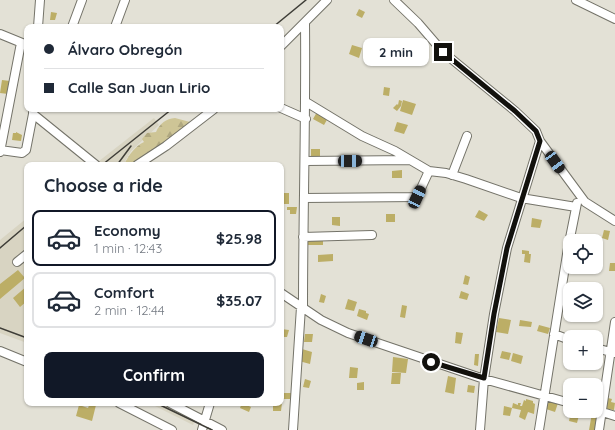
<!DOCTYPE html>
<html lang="en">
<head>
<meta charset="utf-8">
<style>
	:root { --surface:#fff; --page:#f6f6f7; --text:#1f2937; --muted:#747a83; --line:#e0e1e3; --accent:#111827 }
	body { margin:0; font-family:Quicksand,sans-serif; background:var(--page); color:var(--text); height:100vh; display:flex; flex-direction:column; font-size:15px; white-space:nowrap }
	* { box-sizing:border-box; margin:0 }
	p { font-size:13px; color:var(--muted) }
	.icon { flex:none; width:22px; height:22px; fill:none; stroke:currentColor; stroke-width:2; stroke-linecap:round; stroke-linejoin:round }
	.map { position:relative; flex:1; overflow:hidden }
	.sheet { position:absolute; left:24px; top:162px; width:260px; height:244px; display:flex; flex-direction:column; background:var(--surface); border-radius:8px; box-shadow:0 1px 3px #0004 }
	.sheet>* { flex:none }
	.banner { position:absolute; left:24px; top:24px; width:260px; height:88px; border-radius:8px; box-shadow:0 1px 3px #0004; display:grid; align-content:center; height:88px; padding:0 20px; background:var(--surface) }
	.tools { position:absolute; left:563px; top:234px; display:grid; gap:8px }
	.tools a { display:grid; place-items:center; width:40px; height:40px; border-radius:8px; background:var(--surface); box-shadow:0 1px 3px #0004; font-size:20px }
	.end { position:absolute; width:18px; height:18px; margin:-9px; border:5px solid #12110d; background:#fff; box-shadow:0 0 0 2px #fff }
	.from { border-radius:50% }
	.bubble { position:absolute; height:28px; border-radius:8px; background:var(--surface); box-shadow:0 1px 3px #0004; font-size:13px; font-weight:800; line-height:28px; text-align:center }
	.car { position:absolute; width:12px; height:24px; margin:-12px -6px; border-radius:5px; box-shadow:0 0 3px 1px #0007; background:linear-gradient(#222 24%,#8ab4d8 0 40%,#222 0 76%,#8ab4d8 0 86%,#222 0) }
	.banner b { display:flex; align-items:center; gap:14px; height:38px; font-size:15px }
	.banner b+b { border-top:1px solid var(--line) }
	.banner i { width:10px; height:10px; background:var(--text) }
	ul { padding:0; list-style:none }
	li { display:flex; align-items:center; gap:12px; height:56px; margin:0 8px 6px; padding:0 12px; border:2px solid var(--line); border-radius:8px }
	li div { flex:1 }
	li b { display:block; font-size:15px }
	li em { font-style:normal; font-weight:800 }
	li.active { border-color:var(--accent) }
	li>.icon { width:36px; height:36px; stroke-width:1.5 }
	h2 { padding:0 20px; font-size:18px; line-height:48px }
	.primary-button { display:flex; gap:8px; margin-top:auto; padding:8px 20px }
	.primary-button a { flex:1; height:46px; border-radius:8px; background:var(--accent); color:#fff; font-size:16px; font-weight:800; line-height:46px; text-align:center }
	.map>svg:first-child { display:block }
	.built { fill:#d8d4c2 }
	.forest { fill:url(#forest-firs) }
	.building { fill:#bcae66 }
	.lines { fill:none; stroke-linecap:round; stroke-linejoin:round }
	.minor-casing { stroke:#747369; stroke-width:10 }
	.minor { stroke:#fff; stroke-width:8 }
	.rail { stroke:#3e3d37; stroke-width:1.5 }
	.route { stroke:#12110d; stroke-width:5 }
</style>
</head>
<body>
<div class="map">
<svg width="615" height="430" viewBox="0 0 615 430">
	<defs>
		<pattern id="forest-firs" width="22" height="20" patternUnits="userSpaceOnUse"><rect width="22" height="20" fill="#cec596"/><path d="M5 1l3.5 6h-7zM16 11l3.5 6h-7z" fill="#b0a880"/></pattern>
	</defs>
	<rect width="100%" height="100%" fill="#e3e1d6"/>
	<path class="built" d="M154 118 159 125 131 151 123 165H94Z
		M27 218V343L0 333V240Z
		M149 403H170L196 418 193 425Z"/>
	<path class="forest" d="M175 118 190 122 175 136 149 154 132 165H124C128 156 135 146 144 142L142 139 147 133 156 132C160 123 166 119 175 118Z"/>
	<path class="building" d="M359 9 365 12 362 18 356 15Z
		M51 12 57 13 55 20H50Z
		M352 45 362 48 359 58 349 54Z
		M2 80 10 81 8 94 0 93Z
		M384 87 390 88 389 96 383 95Z
		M399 100 402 101 401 106 397 111 393 108 397 104 398 105Z
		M403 100 416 104 412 115 400 111Z
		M317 112 328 118 324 125 313 119Z
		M397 122 408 125 404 134 394 131Z
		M16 132 22 135 21 141 12 140 13 133H16Z
		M311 149H320V157H311Z
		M402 170V178H392V171Z
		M281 193H289V204H281Z
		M287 207H297L296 214H290V210H287Z
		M479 210 488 215 484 221 475 217Z
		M386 214H395V222H386Z
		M332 217H340V226L332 225Z
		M532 218 542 220 540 228 531 227Z
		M604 230 610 231 608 240 602 238Z
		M308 237H323V245H308Z
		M522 250 529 251V254H531L530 263 524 262 525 254H522Z
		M333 254V261L318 262V255Z
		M610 263H615V271H609Z
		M18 270 25 278 0 299V284Z
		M465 275 470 277 468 285 463 284Z
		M570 283 577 284 576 289H569Z
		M27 286V301L20 307 13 298Z
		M461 291 469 294 467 300 459 298Z
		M321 294 326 296 324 303 319 302Z
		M348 299 357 302 354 311 345 309Z
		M402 305 407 306 405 318 400 317Z
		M359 309 366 311V313L369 314 367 320 357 316Z
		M499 318 511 320 508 334 496 332Z
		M520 320 532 322 531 327 519 326Z
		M539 325 550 328 548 334 537 331Z
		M281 329 289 330 287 337H281Z
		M456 332 463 333 461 344 455 343Z
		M305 334H313L312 342H304Z
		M302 349 312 352 310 364 299 361Z
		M502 351 511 353 509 360 500 358Z
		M513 353 523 356 521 364 511 361Z
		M475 354H479L478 366 474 365Z
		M393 357 408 359 406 373 392 372Z
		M570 363H577V364H580V369H569Z
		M350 367 358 368 357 378H349Z
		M392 373H401L400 384H391Z
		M448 376 456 378 454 394 445 392Z
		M305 379 311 381 309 388 303 387Z
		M588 379 597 381 596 385H587Z
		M364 382V390H357V383Z
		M468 385 475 386 474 393 467 392Z
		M281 393H291V399H281Z
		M608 398 612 399 611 402 615 403 614 410 606 409Z
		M526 399 533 401V403L535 404 534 414 528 412 525 420 519 417 521 410 512 408 513 403 518 405V403H521L520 406H522L524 400 526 401Z
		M549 401 558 403 555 412 546 409Z
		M90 403 96 405 92 421 76 416 79 405 88 408Z
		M242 403 251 407 249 412 240 408Z
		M273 403H282L281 411H273Z
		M504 406 512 408 510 416 503 415Z
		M571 411H580L577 423 569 421Z
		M592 413 598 415 596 430H589Z"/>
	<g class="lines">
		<g class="minor-casing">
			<path id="minor" d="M394 0 418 23 443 52 515 111 536 131 540 141 585 202 615 221
				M576 0 615 19
				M38 27 40 0
				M72 27 82 0
				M115 27 125 0
				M0 34 27 45
				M281 46 327 0
				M306 102 362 136 395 151 429 171 446 173 466 179 521 198 576 207
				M281 108 306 119
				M33 109V114L96 165
				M0 150 22 153 26 150 33 114
				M0 152 21 43
				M305 161 410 160
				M137 165 166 146 214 109
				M452 175 467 136
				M304 198 417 197 429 171
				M303 237 372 235
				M17 262 27 254
				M281 293 321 320 348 333 484 379 570 403
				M303 308C303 213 306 118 305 23
				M554 334 570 340
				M596 348 614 353
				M0 351 27 362
				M119 403 172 430
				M170 403 222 430
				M596 410 615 416
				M202 430 210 403
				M293 430 301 307
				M480 430 484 379 494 314 507 248 540 141
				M539 430 568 248 577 203
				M599 430 615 322"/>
		</g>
		<use href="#minor" class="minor"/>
		<path class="rail" d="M273 27 306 0
			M102 165 172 109
			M117 165 131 146
			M0 248 27 225
			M0 328 27 338
			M156 403 212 430"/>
	</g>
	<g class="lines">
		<path class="route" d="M431 362 484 378 494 314 507 248 540 141 536 131 515 111 443 52"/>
	</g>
</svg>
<div class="tools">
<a><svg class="icon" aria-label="locate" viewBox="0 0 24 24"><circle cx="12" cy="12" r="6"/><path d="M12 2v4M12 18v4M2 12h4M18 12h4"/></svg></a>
<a><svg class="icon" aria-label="layers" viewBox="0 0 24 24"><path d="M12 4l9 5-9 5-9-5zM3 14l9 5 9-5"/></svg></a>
<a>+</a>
<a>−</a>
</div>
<i class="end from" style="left:431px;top:362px"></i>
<i class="end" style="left:443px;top:52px"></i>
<div class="bubble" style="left:363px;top:38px;width:66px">2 min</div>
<i class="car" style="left:350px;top:161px;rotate:89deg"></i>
<i class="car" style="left:555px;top:162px;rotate:144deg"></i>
<i class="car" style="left:417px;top:197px;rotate:25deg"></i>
<i class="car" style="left:366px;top:339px;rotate:289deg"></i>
<div class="banner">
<b><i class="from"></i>Álvaro Obregón</b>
<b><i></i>Calle San Juan Lirio</b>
</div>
<section class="sheet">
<h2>Choose a ride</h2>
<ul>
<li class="active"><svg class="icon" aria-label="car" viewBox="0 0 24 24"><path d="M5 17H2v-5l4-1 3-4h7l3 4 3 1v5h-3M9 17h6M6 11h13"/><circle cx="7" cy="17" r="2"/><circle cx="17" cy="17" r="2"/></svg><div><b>Economy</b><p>1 min · 12:43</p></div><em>$25.98</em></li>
<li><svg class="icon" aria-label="car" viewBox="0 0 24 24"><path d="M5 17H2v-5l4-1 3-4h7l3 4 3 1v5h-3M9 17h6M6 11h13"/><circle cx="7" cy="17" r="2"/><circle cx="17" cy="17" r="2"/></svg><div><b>Comfort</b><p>2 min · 12:44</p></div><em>$35.07</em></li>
</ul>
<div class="primary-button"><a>Confirm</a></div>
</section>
</div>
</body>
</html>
